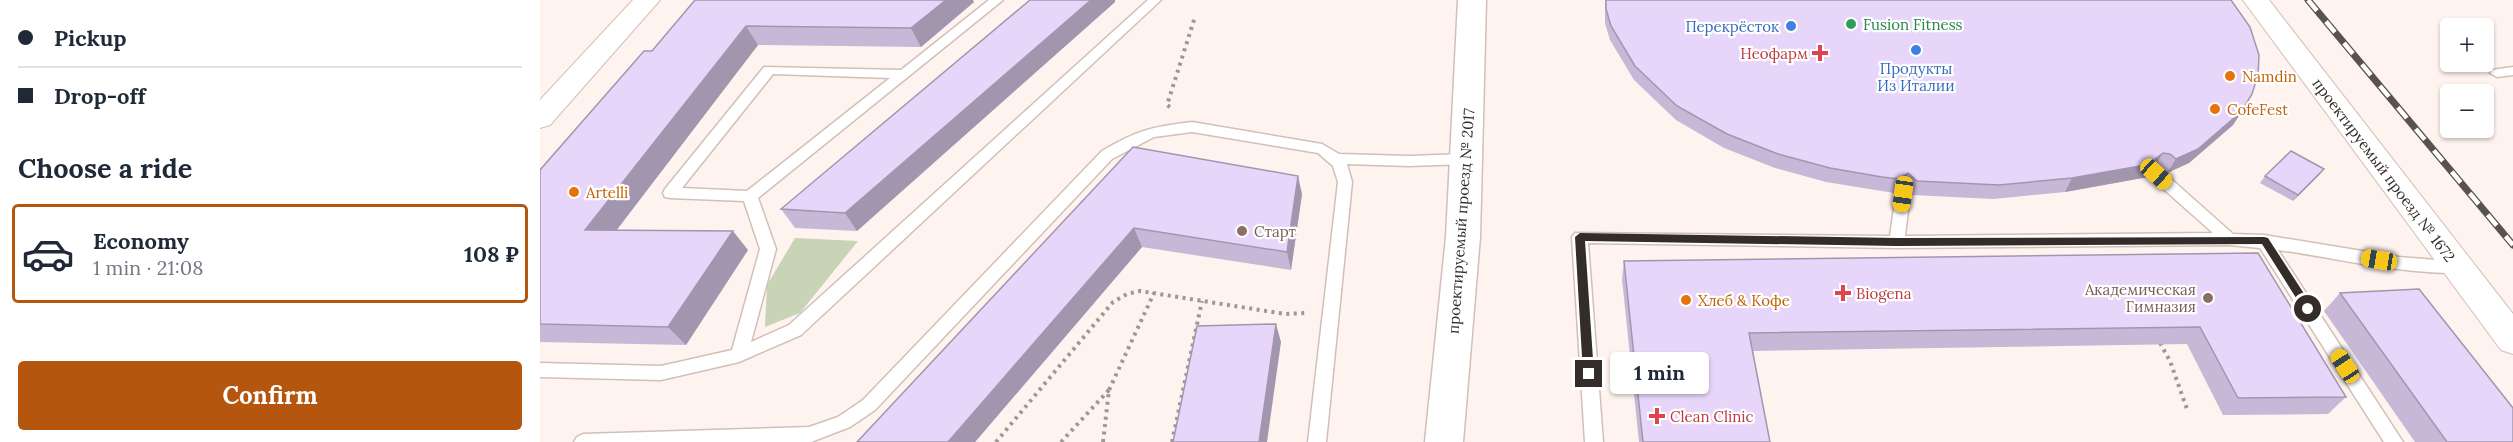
<!DOCTYPE html>
<html lang="en">
<head>
<meta charset="utf-8">
<style>
	:root { --surface:#fff; --page:#f6f6f7; --text:#1f2937; --muted:#747a83; --line:#e0e1e3; --accent:#b5560e }
	body { margin:0; font-family:Lora,serif; background:var(--page); color:var(--text); height:100vh; display:flex; flex-direction:column; font-size:22px; white-space:nowrap }
	* { box-sizing:border-box; margin:0 }
	p { font-size:20px; color:var(--muted) }
	.icon { flex:none; width:33px; height:33px; fill:none; stroke:currentColor; stroke-width:2; stroke-linecap:round; stroke-linejoin:round }
	.map { position:relative; flex:1; overflow:hidden }
	.sheet { display:flex; flex-direction:column; background:var(--surface); width:540px }
	.sheet>* { flex:none }
	.hud { display:grid; align-content:center; height:132px; padding:0 18px; background:var(--surface) }
	.tools { position:absolute; left:1900px; top:18px; display:grid; gap:12px }
	.tools a { display:grid; place-items:center; width:54px; height:54px; border-radius:6px; background:var(--surface); box-shadow:0 2px 4px #0004; font-size:30px }
	.end { position:absolute; width:27px; height:27px; margin:-14px; border:8px solid #332c29; background:#fff; box-shadow:0 0 0 3px #fff }
	.from { border-radius:50% }
	.bubble { position:absolute; height:42px; border-radius:6px; background:var(--surface); box-shadow:0 2px 4px #0004; font-size:20px; font-weight:700; line-height:42px; text-align:center }
	.car { position:absolute; width:18px; height:36px; margin:-18px -9px; border-radius:8px; box-shadow:0 0 4px 2px #0007; background:linear-gradient(#f5c518 24%,#345 0 40%,#f5c518 0 76%,#345 0 86%,#f5c518 0) }
	.hud b { display:flex; align-items:center; gap:21px; height:57px; font-size:22px }
	.hud b+b { border-top:2px solid var(--line) }
	.hud i { width:15px; height:15px; background:var(--text) }
	ul { padding:0; list-style:none }
	li { display:flex; align-items:center; gap:18px; height:99px; margin:0 12px 9px; padding:0 6px; border:3px solid var(--line); border-radius:6px }
	li div { flex:1 }
	li b { display:block; font-size:22px }
	li em { font-style:normal; font-weight:700 }
	li.on { border-color:var(--accent) }
	li>.icon { width:54px; height:54px; stroke-width:1.5 }
	h2 { padding:0 18px; font-size:27px; line-height:72px }
	.button { display:flex; gap:12px; margin-top:auto; padding:12px 18px }
	.button a { flex:1; height:69px; border-radius:6px; background:var(--accent); color:#fff; font-size:24px; font-weight:700; line-height:69px; text-align:center }
	main { display:flex; flex:1; min-height:0 }
	.map>svg:first-child { display:block }
	.green { fill:#c9d3b6 }
	.lines { fill:none; stroke-linecap:round; stroke-linejoin:round }
	.service-casing { stroke:#d1c0b7; stroke-width:3 }
	.minor-casing { stroke:#d1c0b7; stroke-width:2 }
	.tertiary-casing { stroke:#d1c0b7; stroke-width:3 }
	.path { stroke:#a09793; stroke-width:4; stroke-dasharray:3 4.5; stroke-linecap:butt }
	.service { fill:#fff; fill-rule:evenodd }
	.minor { fill:#fff; fill-rule:evenodd }
	.tertiary { fill:#fff; fill-rule:evenodd }
	.rail-casing { stroke:#5a524f; stroke-width:7 }
	.rail { stroke:#fff; stroke-width:4.5; stroke-dasharray:14; stroke-linecap:butt }
	.wall { fill:#c7b8d7 }
	.shaded-wall { fill:#a296af }
	.building { fill:#e7d6fa; stroke:#a296af; stroke-width:1.5 }
	.route { fill:#332c29 }
	.leisure-dot { fill:#2e9e5b; stroke:#fff; stroke-width:2 }
	.shop-dot { fill:#3f7fe0; stroke:#fff; stroke-width:2 }
	.health-dot { fill:#e0444e; stroke:#fff; stroke-width:2 }
	.food-dot { fill:#e8710a; stroke:#fff; stroke-width:2 }
	.education-dot { fill:#8d6e63; stroke:#fff; stroke-width:2 }
	.labels { text-anchor:middle; dominant-baseline:central; stroke-width:4.5; stroke-linejoin:round; paint-order:stroke }
	.leisure-label { font-size:15px; fill:#27864d; stroke:#fff; text-anchor:start }
	.shop-label { font-size:15px; fill:#366cbe; stroke:#fff; text-anchor:end }
	.health-label { font-size:15px; fill:#be3a42; stroke:#fff; text-anchor:start }
	.food-label { font-size:15px; fill:#c56008; stroke:#fff; text-anchor:start }
	.street-label { font-size:15px; fill:#332c29; stroke:#fff }
	.education-label { font-size:15px; fill:#785e54; stroke:#fff; text-anchor:start }
</style>
</head>
<body>
<main>
<section class="sheet">
<div class="hud">
<b><i class="from"></i>Pickup</b>
<b><i></i>Drop-off</b>
</div>
<h2>Choose a ride</h2>
<ul>
<li class="on"><svg class="icon" aria-label="car" viewBox="0 0 24 24"><path d="M5 17H2v-5l4-1 3-4h7l3 4 3 1v5h-3M9 17h6M6 11h13"/><circle cx="7" cy="17" r="2"/><circle cx="17" cy="17" r="2"/></svg><div><b>Economy</b><p>1 min · 21:08</p></div><em>108 ₽</em></li>
</ul>
<div class="button"><a>Confirm</a></div>
</section>
<div class="map">
<svg width="1973" height="442" viewBox="0 0 1973 442">
	<rect width="100%" height="100%" fill="#fef3ee"/>
	<path class="green" d="M255 238 318 241 260 313 225 327 227 285Z"/>
	<g class="lines">
		<g class="service-casing">
			<path id="service" d="M449 0H463L218 198 236 249 211 342 249 325 608 0H621L261 335 199 362 121 380 0 377V363L121 366 192 350 220 249 204 201 130 198 125 197 123 193 125 189 224 67 361 70ZM233 74 350 78 207 191 142 188Z
				M1973 67V75L1957 77 1950 73 1952 70Z
				M652 122 782 144 799 154 869 156 926 154 933 159 926 164 869 166 807 164 812 182 786 442H768L798 182 793 166 778 153 652 132 614 137 572 159 335 410 310 427 271 442H34L37 437 43 434 269 427 298 417 323 400 562 151C598 130 611 127 652 122Z
				M1616 169 1621 170 1693 234 1724 235 1859 257 1921 262 1924 266 1921 270C1908 275 1890 272 1875 271 1829 267 1784 256 1738 250L1863 442H1844L1720 248 1689 245 1357 248 1048 243 1063 442H1045L1032 237 1035 233 1350 236 1356 194 1363 189 1370 194 1365 236 1673 233 1611 178 1609 174Z"/>
		</g>
		<g class="minor-casing">
			<path id="minor" d="M93 0H120L10 125 0 128V100Z
				M1703 0H1729L1973 314V354L1961 350Z"/>
		</g>
		<g class="tertiary-casing">
			<path id="tertiary" d="M918 0H946L940 237 923 442H885L906 237Z"/>
		</g>
		<path class="path" d="M630 107 627 105 655 17
			M1620 343 1630 361 1648 412
			M456 442 573 302 587 294 600 291 745 314 766 313
			M521 442 569 390
			M563 442 569 390 614 293
			M632 442 662 301"/>
		<use href="#service" class="service"/>
		<use href="#minor" class="minor"/>
		<use href="#tertiary" class="tertiary"/>
		<g class="rail-casing">
			<path id="rail" d="M1768 0 1973 245"/>
		</g>
		<use href="#rail" class="rail"/>
	</g>
	<path class="wall" d="M155 0 434 2 381 47 218 45 76 230 208 250 146 345 0 342V170L112 51Z
		M490 0H575V2L317 231 255 228 241 209Z
		M1065 0H1066L1702 111 1693 125 1649 163 1627 173 1621 168 1615 167 1608 177 1525 192 1453 199 1372 195 1363 187 1354 193 1286 182 1235 168 1184 148 1136 120 1094 80 1070 40 1065 23Z
		M593 147 762 194 751 270 602 247 435 442H317Z
		M1784 169 1779 175 1753 201 1720 183 1725 176Z
		M1718 253 1806 397 1788 414 1683 415 1647 344 1213 351 1230 442H1099L1082 279 1084 261Z
		M1800 293 1973 442H1875L1784 311Z"/>
	<path class="shaded-wall" d="M406 0H433L434 2 381 47 371 28Z
		M551 0H575V2L317 231 305 213Z
		M206 26 218 45 63 248 45 230Z
		M1702 111 1693 125 1649 163 1627 173 1636 159Z
		M1623 153 1608 177 1525 192 1532 178 1615 159Z
		M1784 169 1779 175 1753 201 1758 195Z
		M1368 173 1363 187 1354 193 1359 179Z
		M758 176 762 194 751 270 747 252Z
		M594 228 602 247 435 442H408Z
		M193 231 208 250 146 345 128 327Z
		M736 324 741 342 727 442H719Z"/>
	<path class="building" d="M155 0H406L371 28 206 26 45 230 193 231 128 327 0 324V170L104 51H112Z
		M490 0H551L305 213 241 209Z
		M1066 0H1691L1710 27 1719 55 1718 75 1712 94 1702 111 1658 149 1636 159 1630 154 1623 153 1615 159 1617 163 1532 178 1459 185 1377 181 1368 173 1359 179 1342 177 1290 168 1238 154 1187 134 1137 106 1095 66 1071 26 1066 9Z
		M593 147 758 176 747 252 594 228 408 442H317Z
		M1751 151 1784 169 1758 195 1725 176Z
		M1718 253 1806 397 1698 398 1660 327 1209 333 1230 442H1103L1084 261Z
		M1879 289 1973 408V442H1907L1800 293Z
		M736 324 719 442H633L657 326Z"/>
	<path class="route" d="M1040 233 1357 238 1724 237 1728 238 1774 309 1772 312H1765L1722 244 1357 246 1045 241 1054 374 1049 378 1043 374 1035 237Z"/>
	<circle class="leisure-dot" cx="1311" cy="24" r="6"/>
	<g class="shop-dot">
		<circle cx="1251" cy="26" r="6"/>
		<circle cx="1376" cy="50" r="6"/>
	</g>
	<g class="health-dot">
		<path d="M1277 44h6v6h6v6h-6v6h-6v-6h-6v-6h6z"/>
		<path d="M1300 284h6v6h6v6h-6v6h-6v-6h-6v-6h6z"/>
		<path d="M1114 407h6v6h6v6h-6v6h-6v-6h-6v-6h6z"/>
	</g>
	<g class="food-dot">
		<circle cx="1690" cy="76" r="6"/>
		<circle cx="1675" cy="109" r="6"/>
		<circle cx="34" cy="192" r="6"/>
		<circle cx="1146" cy="300" r="6"/>
	</g>
	<g class="education-dot">
		<circle cx="702" cy="231" r="6"/>
		<circle cx="1668" cy="298" r="6"/>
	</g>
	<g class="labels">
		<g class="leisure-label">
			<text x="1323" y="24">Fusion Fitness</text>
		</g>
		<g class="shop-label">
			<text x="1239" y="26">Перекрёсток</text>
			<text x="1376" y="68" text-anchor="middle">Продукты<tspan x="1376" dy="17">Из Италии</tspan></text>
		</g>
		<g class="health-label">
			<text x="1268" y="53" text-anchor="end">Неофарм</text>
			<text x="1316" y="293">Biogena</text>
			<text x="1130" y="416">Clean Clinic</text>
		</g>
		<g class="food-label">
			<text x="1702" y="76">Namdin</text>
			<text x="1687" y="109">CofeFest</text>
			<text x="46" y="192">Artelli</text>
			<text x="1158" y="300">Хлеб &amp; Кофе</text>
		</g>
		<g class="street-label">
			<text transform="translate(1844 170) rotate(53)">проектируемый проезд № 1672</text>
			<text transform="translate(921 221) rotate(-86)">проектируемый проезд № 2017</text>
		</g>
		<g class="education-label">
			<text x="714" y="231">Старт</text>
			<text x="1656" y="289" text-anchor="end">Академическая<tspan x="1656" dy="17">Гимназия</tspan></text>
		</g>
	</g>
</svg>
<div class="tools">
<a>+</a>
<a>−</a>
</div>
<i class="end from" style="left:1768px;top:309px"></i>
<i class="end" style="left:1049px;top:374px"></i>
<div class="bubble" style="left:1070px;top:352px;width:99px">1 min</div>
<i class="car" style="left:1616px;top:174px;rotate:132deg"></i>
<i class="car" style="left:1363px;top:194px;rotate:188deg"></i>
<i class="car" style="left:1839px;top:260px;rotate:279deg"></i>
<i class="car" style="left:1805px;top:366px;rotate:327deg"></i>
</div>
</main>
</body>
</html>
